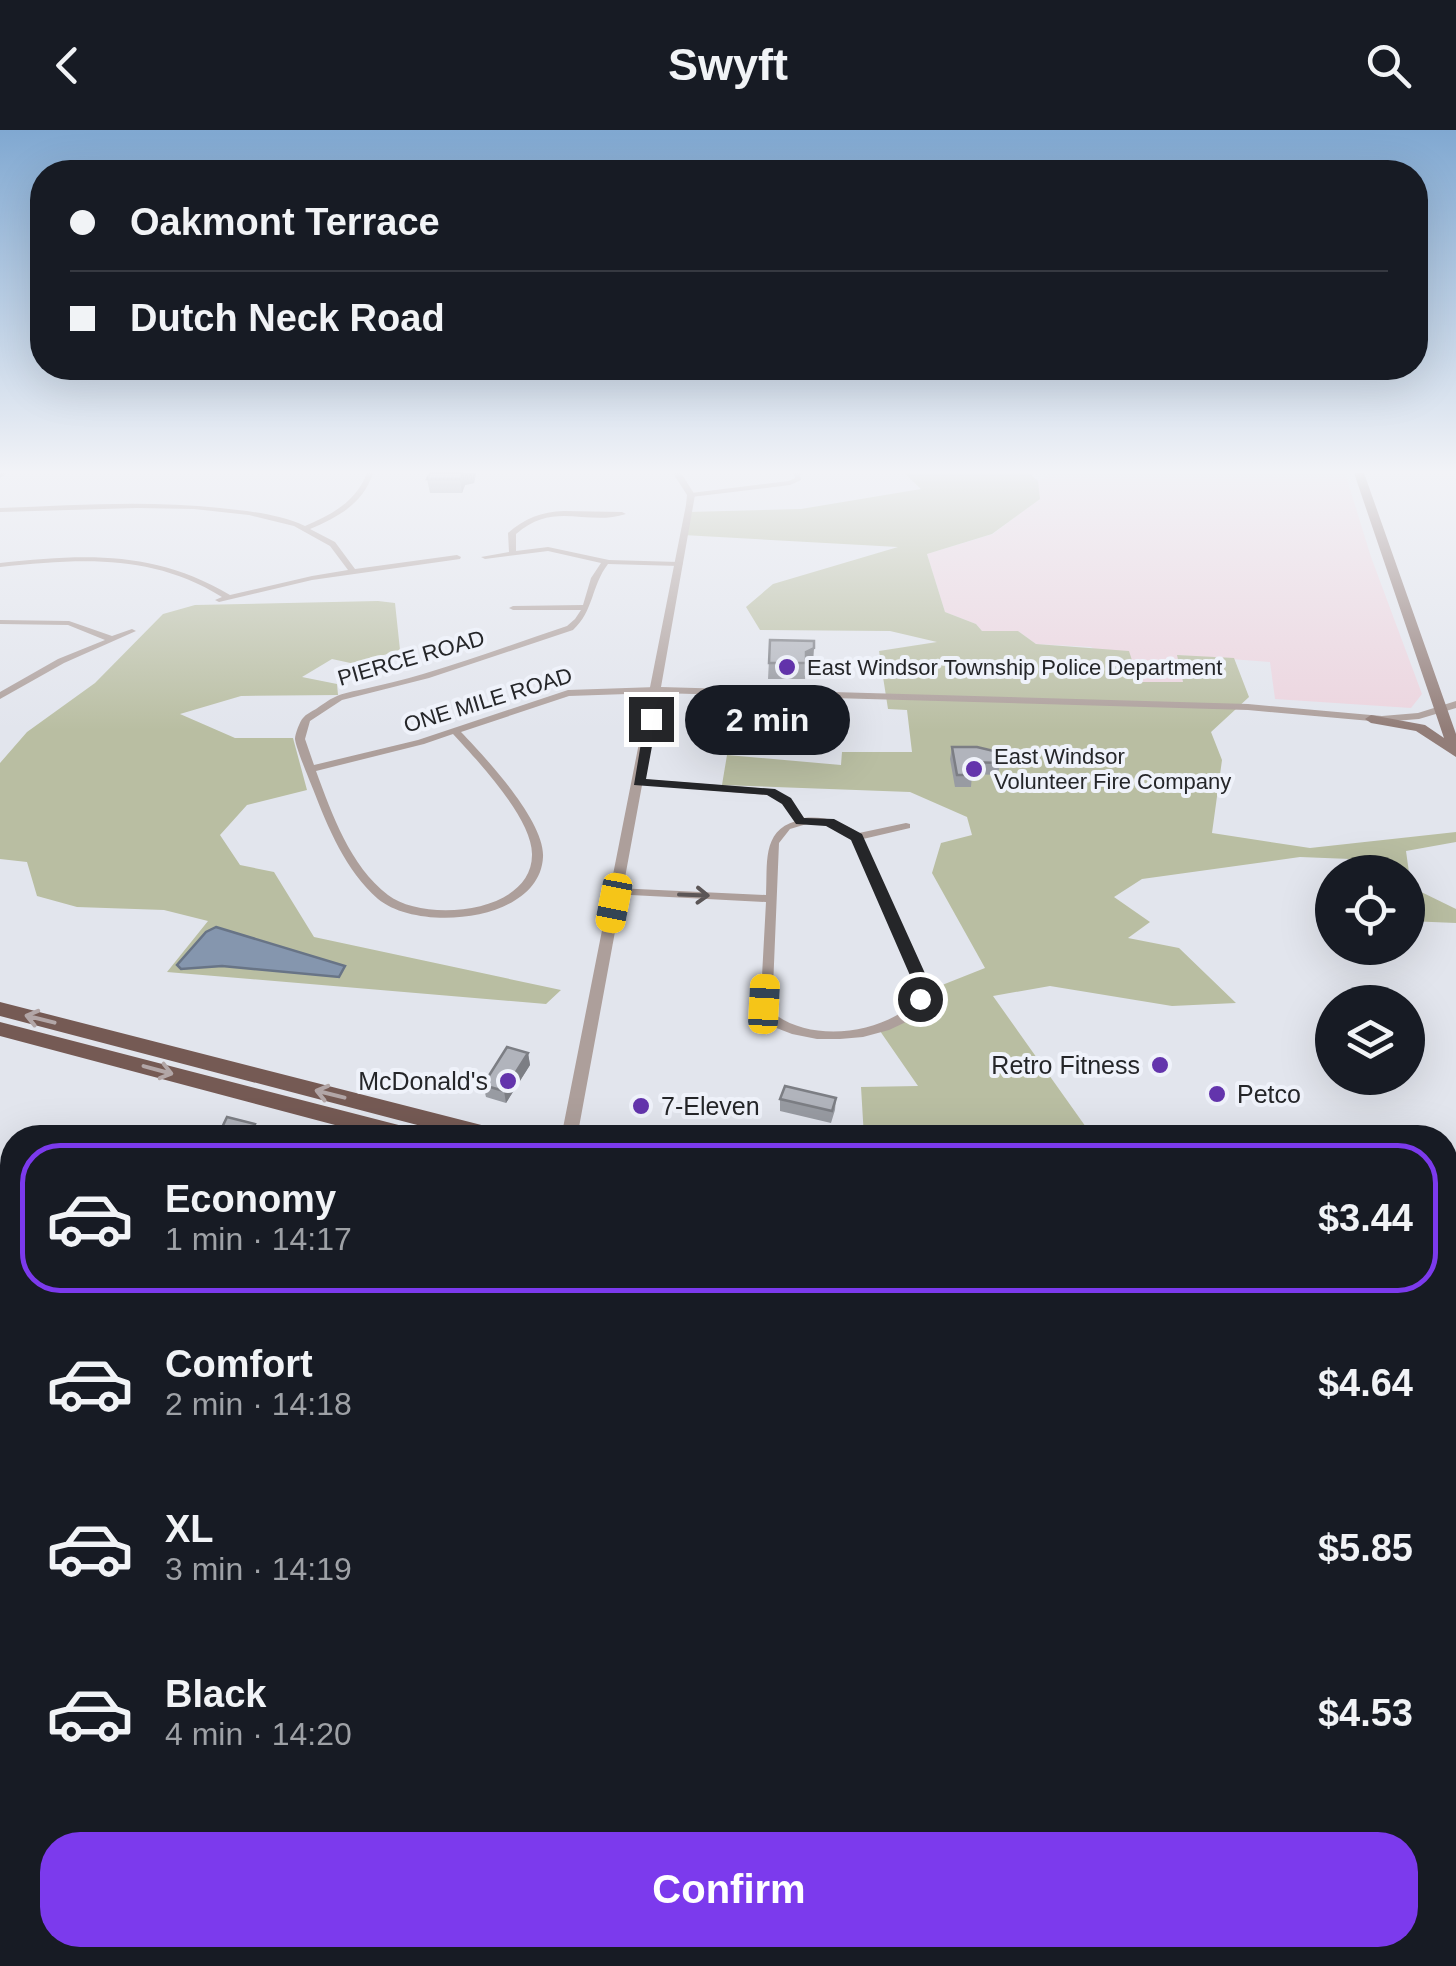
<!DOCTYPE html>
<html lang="en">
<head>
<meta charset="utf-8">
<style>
	:root { --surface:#171b24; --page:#242831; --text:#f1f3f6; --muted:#9ea1a6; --line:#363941; --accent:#7c3aed }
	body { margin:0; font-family:Helvetica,sans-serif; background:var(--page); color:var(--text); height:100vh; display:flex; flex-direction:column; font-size:38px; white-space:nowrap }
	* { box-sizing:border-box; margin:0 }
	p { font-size:32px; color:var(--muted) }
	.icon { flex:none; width:55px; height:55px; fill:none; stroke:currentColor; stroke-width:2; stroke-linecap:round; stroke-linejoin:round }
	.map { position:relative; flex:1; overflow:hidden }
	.sheet { position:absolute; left:0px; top:995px; width:1458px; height:842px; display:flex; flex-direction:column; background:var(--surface); border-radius:40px 40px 0 0; box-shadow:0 10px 40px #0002 }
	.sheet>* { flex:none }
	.hud { position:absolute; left:30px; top:30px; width:1398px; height:220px; border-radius:40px; box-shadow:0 10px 40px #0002; display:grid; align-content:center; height:220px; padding:0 40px; background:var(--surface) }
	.buttons { position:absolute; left:1315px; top:725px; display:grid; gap:20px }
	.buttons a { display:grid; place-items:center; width:110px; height:110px; border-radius:50%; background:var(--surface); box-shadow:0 10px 40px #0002; font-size:50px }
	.end { position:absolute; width:45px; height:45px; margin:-22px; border:12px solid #252629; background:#fff; box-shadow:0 0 0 5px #fff }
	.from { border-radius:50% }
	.bubble { position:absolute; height:70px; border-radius:35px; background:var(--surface); box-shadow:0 10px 40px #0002; font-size:32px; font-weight:700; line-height:70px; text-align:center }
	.car { position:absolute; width:30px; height:60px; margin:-30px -15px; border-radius:12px; box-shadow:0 0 8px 2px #0007; background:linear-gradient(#f5c518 24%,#345 0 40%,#f5c518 0 76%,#345 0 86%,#f5c518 0) }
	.hud b { display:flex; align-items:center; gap:35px; height:95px; font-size:38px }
	.hud b+b { border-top:2px solid var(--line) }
	.hud i { width:25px; height:25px; background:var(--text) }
	ul { padding:18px 0 0; list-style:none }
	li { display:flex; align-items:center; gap:30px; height:150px; margin:0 20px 15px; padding:0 20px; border:5px solid transparent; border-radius:40px }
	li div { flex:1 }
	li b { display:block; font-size:38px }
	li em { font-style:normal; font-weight:700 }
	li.selected { border-color:var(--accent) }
	li>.icon { width:90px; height:90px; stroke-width:1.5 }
	.cta { display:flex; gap:20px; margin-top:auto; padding:20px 40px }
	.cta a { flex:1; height:115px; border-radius:40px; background:var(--accent); color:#fff; font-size:40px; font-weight:700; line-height:115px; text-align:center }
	header { display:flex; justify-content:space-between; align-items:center; height:130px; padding:0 40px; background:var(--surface); font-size:45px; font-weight:700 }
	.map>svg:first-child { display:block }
	.industrial { fill:#ecd4de }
	.green { fill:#b9bea2 }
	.water { fill:#8596ae; stroke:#687486; stroke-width:2.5 }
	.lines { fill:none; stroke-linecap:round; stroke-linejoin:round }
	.minor { fill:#ad9f9b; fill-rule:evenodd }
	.tertiary { fill:#ad9f9b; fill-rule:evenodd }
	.secondary { fill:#927d78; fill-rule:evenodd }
	.trunk { fill:#755a54; fill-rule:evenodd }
	.wall { fill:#989ba2 }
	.shaded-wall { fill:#7c7e84 }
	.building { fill:#b1b4bc; stroke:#7c7e84; stroke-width:2.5 }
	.oneway { stroke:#5b5657 }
	.oneway2 { stroke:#b2a6a7 }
	.route { fill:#252629 }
	.poi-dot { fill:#6334ac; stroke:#eff2fa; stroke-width:4 }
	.labels { text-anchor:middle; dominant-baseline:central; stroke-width:8; stroke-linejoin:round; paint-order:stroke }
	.far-street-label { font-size:22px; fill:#252629; stroke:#eff2fa }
	.far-poi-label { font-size:22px; fill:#252629; stroke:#eff2fa; text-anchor:start }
	.poi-label { font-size:25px; fill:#252629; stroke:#eff2fa; text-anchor:end }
</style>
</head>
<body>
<header><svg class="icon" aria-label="back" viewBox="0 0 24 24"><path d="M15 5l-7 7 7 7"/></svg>Swyft<svg class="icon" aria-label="search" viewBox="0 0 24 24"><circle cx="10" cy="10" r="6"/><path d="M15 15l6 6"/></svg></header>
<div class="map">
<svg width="1456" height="1836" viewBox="0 0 1456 1836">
	<rect width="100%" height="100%" fill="#e2e5ed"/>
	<path class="industrial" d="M1053 343H1345L1371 427 1422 564 1411 578 1275 569 1270 532 1178 525 1183 553 1139 552 1091 517 1036 514 1018 501H982L976 494 945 482 927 424 993 404 1039 369 1038 351Z"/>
	<path class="green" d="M904 343H1029L1038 351 1040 369 992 404 927 424 945 482 976 494 982 501H1018L1036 514 1129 521 1139 552H1183L1177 525 1234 528 1249 567 1211 602 1222 630 1212 703 1310 718 1456 702V712L1406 721 1411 757 1456 779V793L1408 791V742H1371L1350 729 1300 727 1142 749 1114 767 1150 792 1128 808 1179 818 1236 873 1172 876 1050 856 993 866 1093 1007H864L861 957 918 956 880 901 922 863 985 838 932 743 941 713 972 705 967 687 910 662 722 655 727 625 841 635 842 622H912L907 580 888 579 879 521 937 512 890 501 760 500 746 477 773 454 898 417 683 405 688 382 801 379 921 359Z
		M378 471 395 473 400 520 355 534 332 529 302 547 337 554 338 565 241 566 180 584 235 608H293L307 660 247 675 220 705 240 735 274 742 314 807 561 860 546 874 167 842 208 791 164 780 77 777 37 766 27 732 0 729V633L27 602 95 553 163 484 195 475Z
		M1445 1494 1456 1501V1685L1445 1621Z
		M0 1806 12 1809V1825H76L119 1836H0Z"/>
	<path class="water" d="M216 797 345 836 339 847 222 836 181 839 177 835 206 802Z"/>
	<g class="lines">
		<path class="minor" d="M0 343H7L0 348Z
			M367 343H373C363 374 338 387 310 399L335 412 355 439 457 425 461 427 460 429 312 450 219 472 215 470 222 467C150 423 81 429 0 437V433C85 424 154 420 230 465L312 446 348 440 330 416 294 396 249 385 194 379 137 378 0 382V378C73 375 147 370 220 378 248 381 279 384 305 396 331 385 356 372 367 343Z
			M793 343H800L801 350 790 355 691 367 688 365 691 363 789 351 795 348Z
			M564 381 622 382 626 384C586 397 555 370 516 404V421L548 417 609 430 679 432 683 434 679 436 608 434C591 456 594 481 573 500L429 548 342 570 310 591 305 609 314 635 418 610 568 560 656 557 660 560 656 563 569 566 461 602C485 627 545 691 543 727 540 792 419 803 378 769 346 741 328 698 313 659 309 649 296 618 295 609 295 604 300 591 303 588 306 584 311 582 316 579 322 575 328 570 335 567 343 563 355 561 364 559 384 554 403 550 423 544 471 530 519 512 567 496L575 489 581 480H513L509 478 513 476 583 475 591 448 601 433 548 421 485 429 481 427 509 422 508 403C525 388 541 382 564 381ZM453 604C477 630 532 688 532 724 533 784 424 793 388 765 350 736 332 684 316 641L424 614Z
			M0 490 69 491 112 506 132 499 136 501 64 533 0 569V562L58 529 105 510 68 495 0 494Z
			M639 649 770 659 790 669 804 688C825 686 842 692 859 703L906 693 910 694V698L863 709 926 850 919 882 906 892 889 900 863 907 840 909H817L792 904 774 897 760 883 766 772 612 764 611 762 612 760 616 758 766 765C768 735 761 701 796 691L782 673 768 665 636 654 634 652ZM810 693 835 697 853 709 914 850 909 877C874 905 808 912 772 882L779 713 790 699Z
			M0 1228 12 1232V1246L0 1242Z
			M248 1825H270V1836H248Z
			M436 1825H458L459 1836H437Z
			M798 1825H820L822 1836H800Z"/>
		<path class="tertiary" d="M673 343H681L695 365 661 557 1248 574 1382 586 1418 583 1456 571V578L1419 589 1382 592 1248 580 659 563 577 1008H561L686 375 687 365Z
			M1018 1825H1049L1055 1836H1024Z"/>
		<path class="secondary" d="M1354 343H1364L1456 604V627L1416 601 1371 593 1365 589 1371 585 1425 595 1444 608Z"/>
		<path class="trunk" d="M0 872 501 1000 509 1002 511 1008H467L0 886Z
			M0 892 418 1000 426 1002 428 1008H384L0 906Z
			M1445 1240 1456 1243V1267L1445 1264Z
			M1445 1266 1456 1268V1292L1445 1290Z"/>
	</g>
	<path class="wall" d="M476 343 474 353 465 355 462 363H430L427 349Z
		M770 510 813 534 806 537 805 549H768Z
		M771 587 805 588 804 614H785L784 623 755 622V613H741L742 588Z
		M952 617 1000 633 998 645 972 644 971 657H955L950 629Z
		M528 923 530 935 506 973 486 967 483 955Z
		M836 968 835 980 831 993 780 981V969Z"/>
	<path class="shaded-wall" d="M462 343H476L474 353 465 355 462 363 460 349Z
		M814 518 813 534 806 537V522Z
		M528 923 530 935 506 973 504 961Z
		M255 994 259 1008H248Z"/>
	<path class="building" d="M430 343H462L460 349H427Z
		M770 510 814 511V518L806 522V533H769Z
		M748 576H772L771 587 805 588 804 599 786 598 785 607 756 606V597H741L742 588H747Z
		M952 617H977L998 622 1000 633 970 632 973 645H957Z
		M507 917 528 923 504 961 483 955Z
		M785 956 836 968 832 981 780 969Z
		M227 987 255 994 248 1008H217Z
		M791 1000 824 1008H788Z"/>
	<defs><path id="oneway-shaft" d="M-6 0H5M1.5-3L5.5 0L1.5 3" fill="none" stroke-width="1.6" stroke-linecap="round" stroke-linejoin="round" transform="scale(2.5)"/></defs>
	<use class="oneway" href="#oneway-shaft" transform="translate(694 765) rotate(2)"/>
	<g class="oneway2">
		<use href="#oneway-shaft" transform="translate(40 889) rotate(-166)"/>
		<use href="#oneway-shaft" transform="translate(158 940) rotate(15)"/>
		<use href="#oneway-shaft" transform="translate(330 964) rotate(-166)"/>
	</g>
	<linearGradient id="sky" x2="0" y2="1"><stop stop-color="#80a8d1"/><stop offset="0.57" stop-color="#f2f3f7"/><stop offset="1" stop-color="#f2f3f7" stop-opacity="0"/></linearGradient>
	<rect width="1456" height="600" fill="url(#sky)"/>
	<path class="route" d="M651 585 657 589 646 649 775 659 791 668 804 688 834 689 862 704 928 850 925 873 920 874 912 869V850L851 710 826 696 796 694 782 674 767 665 634 655 645 589Z"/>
	<g class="poi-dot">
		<circle cx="787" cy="537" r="10"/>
		<circle cx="974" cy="639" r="10"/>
		<circle cx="1160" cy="935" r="10"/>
		<circle cx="508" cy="951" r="10"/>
		<circle cx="1217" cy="964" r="10"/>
		<circle cx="641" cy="976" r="10"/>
	</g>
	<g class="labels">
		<g class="far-street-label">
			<text transform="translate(411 528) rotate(-16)">PIERCE ROAD</text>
			<text transform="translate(488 570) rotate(-17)">ONE MILE ROAD</text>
		</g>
		<g class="far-poi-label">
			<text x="807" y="537">East Windsor Township Police Department</text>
			<text x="994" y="626">East Windsor<tspan x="994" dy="25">Volunteer Fire Company</tspan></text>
		</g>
		<g class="poi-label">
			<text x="1140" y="935">Retro Fitness</text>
			<text x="488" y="951">McDonald's</text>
			<text x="1237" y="964" text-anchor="start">Petco</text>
			<text x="661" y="976" text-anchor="start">7-Eleven</text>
		</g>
	</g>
</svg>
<div class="buttons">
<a><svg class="icon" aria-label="locate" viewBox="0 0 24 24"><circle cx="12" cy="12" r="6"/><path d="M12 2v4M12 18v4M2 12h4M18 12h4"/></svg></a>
<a><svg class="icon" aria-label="layers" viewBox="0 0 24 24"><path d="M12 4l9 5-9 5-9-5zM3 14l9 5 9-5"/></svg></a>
</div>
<i class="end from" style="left:920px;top:869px"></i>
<i class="end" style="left:651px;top:589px"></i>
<div class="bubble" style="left:685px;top:555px;width:165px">2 min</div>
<i class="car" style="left:614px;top:773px;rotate:191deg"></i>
<i class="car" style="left:764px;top:874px;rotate:3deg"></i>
<div class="hud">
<b><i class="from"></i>Oakmont Terrace</b>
<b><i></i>Dutch Neck Road</b>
</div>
<section class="sheet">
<ul>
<li class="selected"><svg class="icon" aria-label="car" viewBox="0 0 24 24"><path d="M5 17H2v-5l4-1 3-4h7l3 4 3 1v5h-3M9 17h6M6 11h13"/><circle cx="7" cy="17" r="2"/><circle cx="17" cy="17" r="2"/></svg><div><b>Economy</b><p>1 min · 14:17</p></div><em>$3.44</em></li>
<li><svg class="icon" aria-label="car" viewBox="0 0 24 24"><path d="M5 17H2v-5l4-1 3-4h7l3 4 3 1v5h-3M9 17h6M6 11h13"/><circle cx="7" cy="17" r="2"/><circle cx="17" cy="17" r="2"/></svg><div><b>Comfort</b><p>2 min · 14:18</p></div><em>$4.64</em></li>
<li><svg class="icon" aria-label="car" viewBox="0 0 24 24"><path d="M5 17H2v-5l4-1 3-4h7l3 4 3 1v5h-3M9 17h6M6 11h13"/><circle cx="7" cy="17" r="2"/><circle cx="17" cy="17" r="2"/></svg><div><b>XL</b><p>3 min · 14:19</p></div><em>$5.85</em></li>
<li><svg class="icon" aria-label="car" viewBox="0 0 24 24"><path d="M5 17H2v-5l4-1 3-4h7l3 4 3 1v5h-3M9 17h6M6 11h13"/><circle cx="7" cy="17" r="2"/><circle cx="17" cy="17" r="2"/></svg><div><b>Black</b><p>4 min · 14:20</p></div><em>$4.53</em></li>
</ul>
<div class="cta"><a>Confirm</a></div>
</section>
</div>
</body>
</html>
